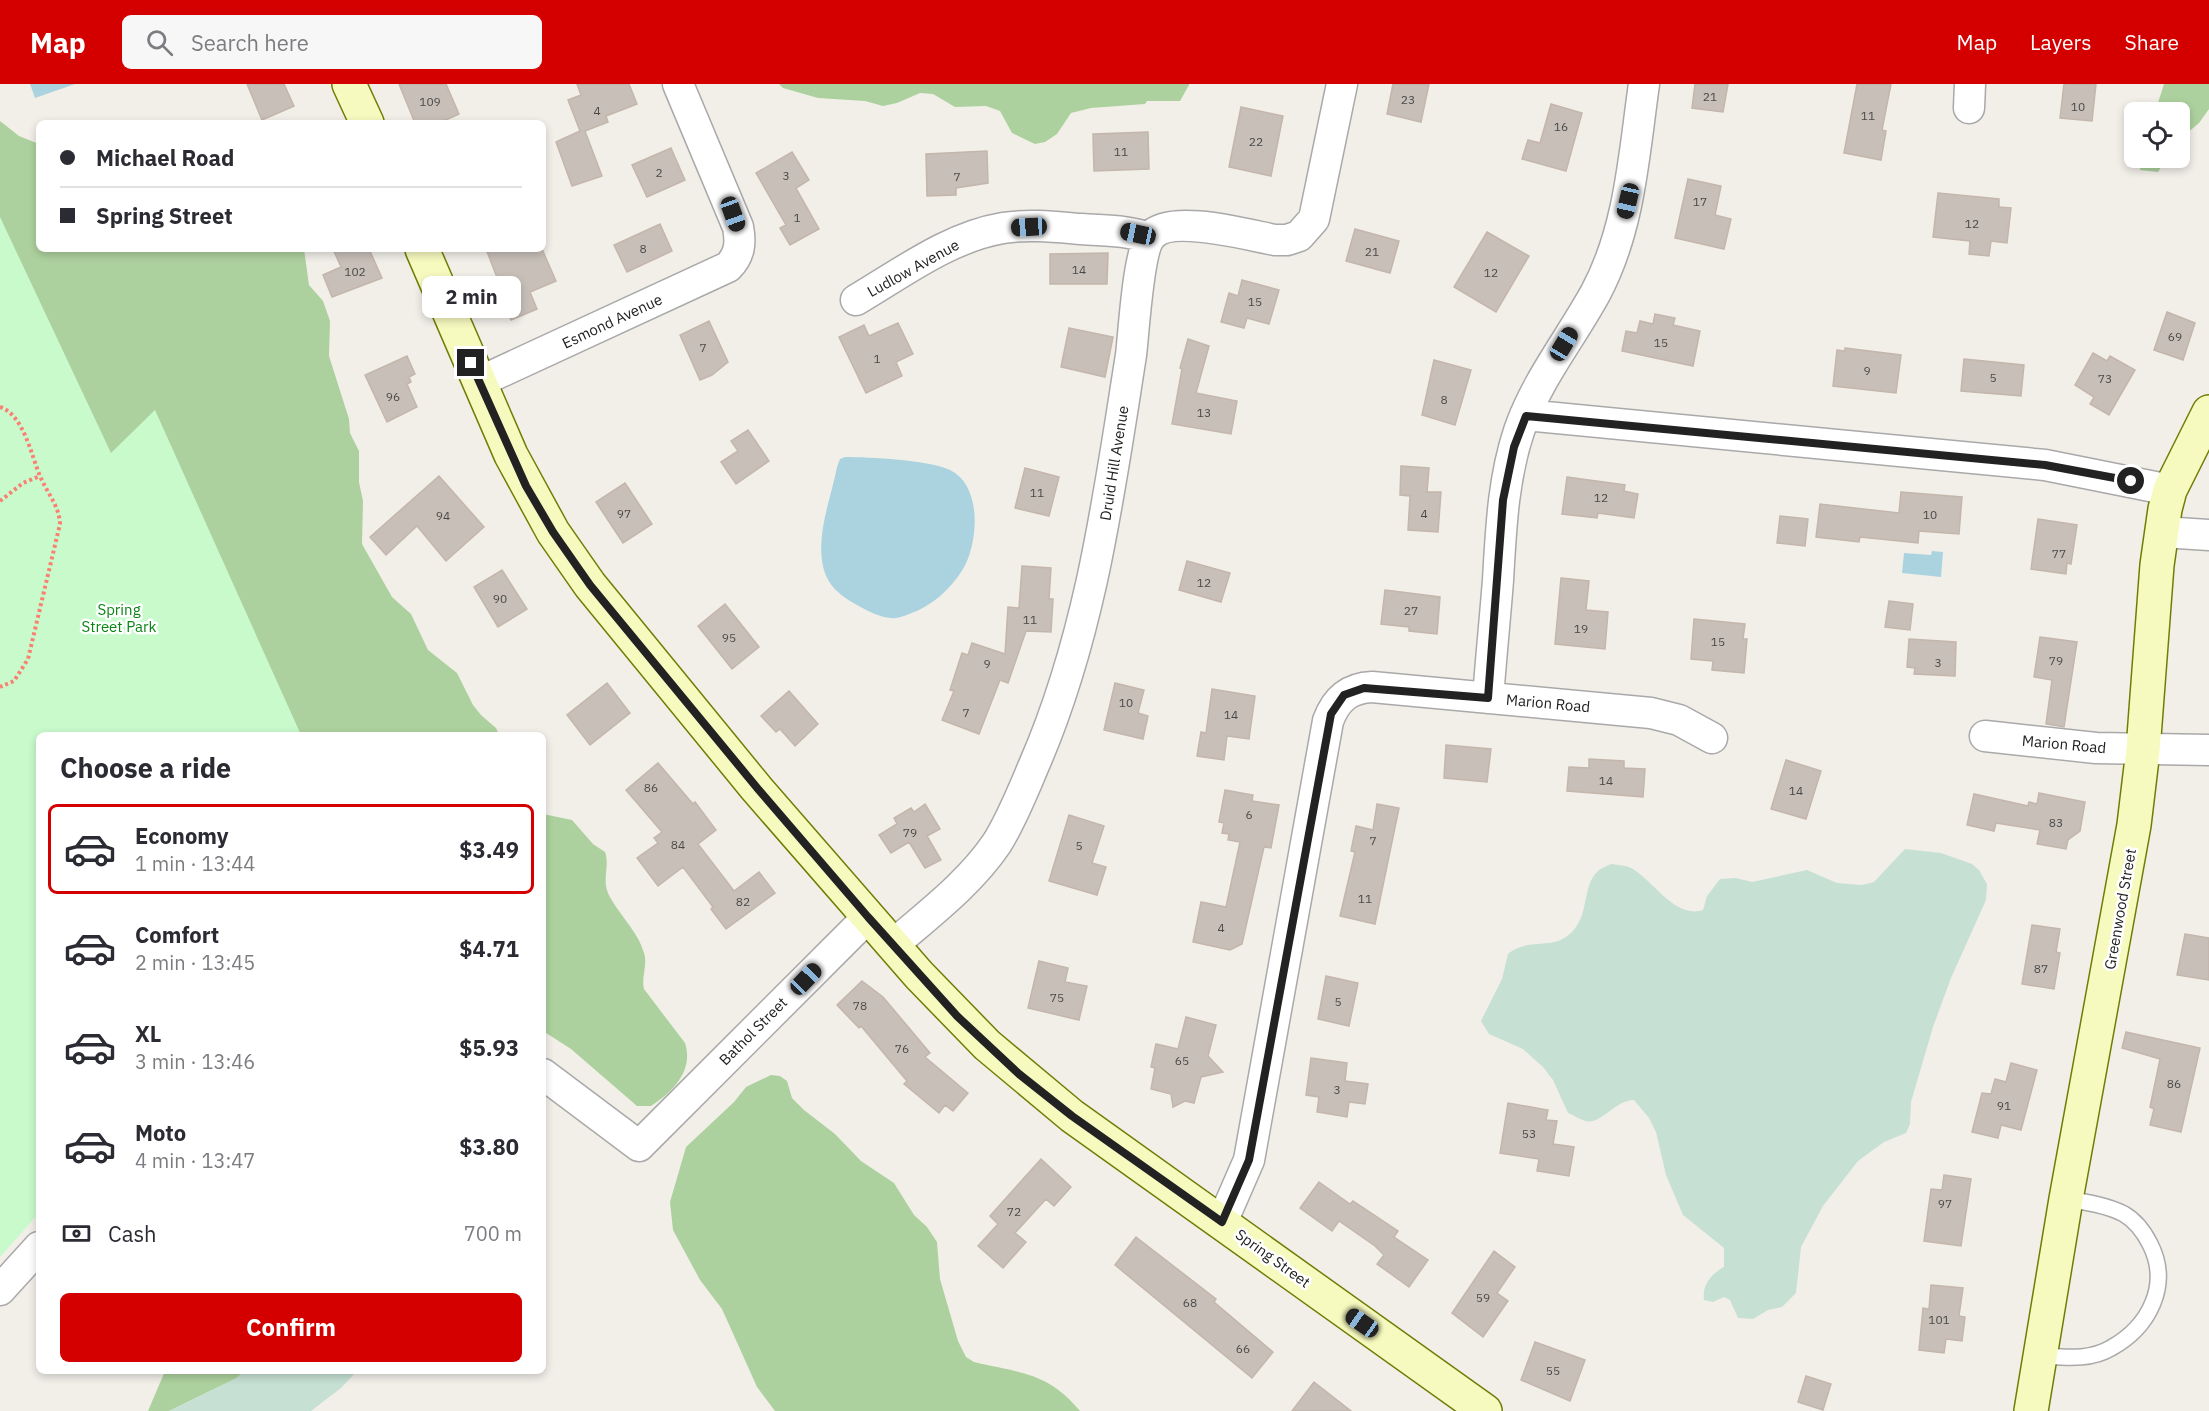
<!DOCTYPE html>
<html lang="en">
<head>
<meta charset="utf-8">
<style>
	:root { --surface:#fff; --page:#f7f7f7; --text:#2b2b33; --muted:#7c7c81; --line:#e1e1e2; --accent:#d40000 }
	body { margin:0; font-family:"IBM Plex Sans",sans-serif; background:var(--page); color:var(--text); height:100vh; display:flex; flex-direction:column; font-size:22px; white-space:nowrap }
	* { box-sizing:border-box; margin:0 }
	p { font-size:20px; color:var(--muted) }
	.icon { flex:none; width:33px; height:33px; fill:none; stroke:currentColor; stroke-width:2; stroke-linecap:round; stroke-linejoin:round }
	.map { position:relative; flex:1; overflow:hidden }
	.sheet { position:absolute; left:36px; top:648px; width:510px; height:642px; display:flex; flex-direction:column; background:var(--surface); border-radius:9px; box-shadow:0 3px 9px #0003 }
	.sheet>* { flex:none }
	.top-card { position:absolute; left:36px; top:36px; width:510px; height:132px; border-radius:9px; box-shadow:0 3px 9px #0003; display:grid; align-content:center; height:132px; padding:0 24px; background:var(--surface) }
	.fabs { position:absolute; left:2124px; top:18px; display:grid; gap:12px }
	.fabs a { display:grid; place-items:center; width:66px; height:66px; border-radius:9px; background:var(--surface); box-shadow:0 3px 9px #0003; font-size:30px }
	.end { position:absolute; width:27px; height:27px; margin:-14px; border:8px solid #222; background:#fff; box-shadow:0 0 0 3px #fff }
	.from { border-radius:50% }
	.bubble { position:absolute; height:42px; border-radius:9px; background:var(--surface); box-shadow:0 3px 9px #0003; font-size:20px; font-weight:700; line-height:42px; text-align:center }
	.car { position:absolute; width:18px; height:36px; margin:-18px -9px; border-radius:8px; box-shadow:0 0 4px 2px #0007; background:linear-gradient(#222 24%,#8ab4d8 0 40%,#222 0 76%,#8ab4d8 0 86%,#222 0) }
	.top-card b { display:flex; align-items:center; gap:21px; height:57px; font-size:22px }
	.top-card b+b { border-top:2px solid var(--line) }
	.top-card i { width:15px; height:15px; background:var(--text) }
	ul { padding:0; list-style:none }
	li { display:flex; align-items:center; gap:18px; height:90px; margin:0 12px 9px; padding:0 12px; border:3px solid transparent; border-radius:9px }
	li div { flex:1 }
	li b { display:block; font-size:22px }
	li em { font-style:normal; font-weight:700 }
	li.selected { border-color:var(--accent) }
	li>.icon { width:54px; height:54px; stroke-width:1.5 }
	h2 { padding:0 24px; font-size:27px; line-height:72px }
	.pay { display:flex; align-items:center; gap:15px; height:66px; padding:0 24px; font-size:22px }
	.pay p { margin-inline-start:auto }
	.primary-button { display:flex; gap:12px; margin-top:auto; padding:12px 24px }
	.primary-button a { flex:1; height:69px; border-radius:9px; background:var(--accent); color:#fff; font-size:24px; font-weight:700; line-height:69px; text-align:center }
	header { display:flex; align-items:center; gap:36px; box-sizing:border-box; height:84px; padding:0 30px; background:var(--accent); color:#fff }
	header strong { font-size:28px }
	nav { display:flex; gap:33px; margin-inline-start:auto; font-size:21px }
	.search { width:420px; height:54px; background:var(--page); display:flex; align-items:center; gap:15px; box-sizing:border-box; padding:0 21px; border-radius:9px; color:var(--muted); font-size:22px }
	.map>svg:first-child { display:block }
	.forest { fill:#add19e }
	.wetland { fill:#c6e0d4 }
	.park { fill:#c8facc }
	.water { fill:#aad3df }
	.building { fill:#c7bfb8; stroke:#c4b6ab; stroke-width:1.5 }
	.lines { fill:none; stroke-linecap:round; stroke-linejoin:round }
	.lane-casing { stroke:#a9a9a9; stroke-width:18 }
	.street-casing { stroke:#a9a9a9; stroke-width:33 }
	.secondary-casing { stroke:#707d05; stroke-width:36 }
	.path { stroke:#fa8072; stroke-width:4; stroke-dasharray:3 3; stroke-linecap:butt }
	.lane { stroke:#fff; stroke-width:15 }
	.street { stroke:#fff; stroke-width:30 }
	.secondary { stroke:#f7fabf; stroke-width:33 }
	.route { stroke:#222; stroke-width:8 }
	.labels { text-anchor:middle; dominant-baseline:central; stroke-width:5; stroke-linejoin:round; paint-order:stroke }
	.number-label { font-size:12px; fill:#4b4948 }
	.street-label { font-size:15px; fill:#222; stroke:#fff }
	.park-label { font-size:15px; fill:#0c8416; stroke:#fff }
</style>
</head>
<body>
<header>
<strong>Map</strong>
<div class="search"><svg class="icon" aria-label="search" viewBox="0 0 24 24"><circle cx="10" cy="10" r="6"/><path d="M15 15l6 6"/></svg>Search here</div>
<nav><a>Map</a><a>Layers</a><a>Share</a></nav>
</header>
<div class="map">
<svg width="2209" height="1327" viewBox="0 0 2209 1327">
	<rect width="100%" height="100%" fill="#f2efe9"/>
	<path class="forest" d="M779 0H1189V1L1180 17H1147L1145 20 1091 24 1071 29 1057 50 1045 58 1035 60 1012 49 1000 27 986 22 955 23 933 10 920 9 897 19 883 22 865 17 818 14 783 4Z
		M2164 0H2209V25L2199 39 2180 55V28H2155Z
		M0 37 19 52 39 60V165H304L309 201 323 217 330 237 329 272 349 335 350 349 359 367V398L363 417 362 460 392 513 411 530 428 566 457 589 473 621 481 631 496 644 499 651H39L0 670Z
		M2141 74H2167L2158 88 2140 86Z
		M543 730 572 736 593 760 605 768C610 781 602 795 608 809 618 830 638 847 644 869 648 880 641 893 644 905L685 959C694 986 673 1008 651 1022H637L571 965 543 947Z
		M771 991 780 992 787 997 792 1014 804 1026 835 1050 861 1077 894 1099 914 1131 927 1143 937 1158 940 1195 958 1257 966 1273 974 1278C1020 1289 1048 1288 1080 1327H775L757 1303 722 1225 700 1196 673 1146 670 1118 686 1063 734 1018 746 1003Z
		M165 1287H244L237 1294 169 1327H148Z"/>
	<path class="wetland" d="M1905 765 1941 769 1972 780 1979 786 1987 800 1986 816 1951 894 1933 943 1911 1018 1910 1040 1906 1049 1884 1058 1858 1077 1823 1122 1801 1163 1796 1209 1782 1223 1768 1226 1753 1235 1738 1234 1730 1216 1724 1213 1713 1218 1704 1216C1702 1201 1711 1190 1724 1183V1164L1683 1131 1666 1091 1656 1048 1649 1034 1634 1016C1615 1016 1601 1041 1586 1037 1580 1036 1574 1031 1568 1029L1553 996 1543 983 1523 965 1489 950 1481 937 1502 895 1508 870C1526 854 1549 865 1566 853 1592 835 1580 803 1598 787 1601 784 1607 782 1611 780 1618 781 1627 781 1633 785 1654 798 1676 835 1703 826L1707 812 1720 795 1736 794 1752 798 1807 786 1837 799 1862 801 1874 798Z
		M244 1287H357L341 1304 311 1327H169L237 1294Z"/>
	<path class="park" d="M0 133 111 369 155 326 301 651H39V1129L0 1173Z"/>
	<path class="water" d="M30 0H75L35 14Z
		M845 373C869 373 929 376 950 386 982 401 979 458 963 485 950 506 932 522 909 530 903 532 898 535 891 534 879 533 868 527 857 521 841 512 827 502 823 482 816 449 831 415 837 383L840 375Z
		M1932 467 1943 468 1941 493 1902 489 1904 469 1931 471Z"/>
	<path class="building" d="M247 0H284L294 22 262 36Z
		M399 0H446L459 30 439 39H415Z
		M577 0H629L637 20 606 32 608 38 585 47 602 92 572 102 556 58 580 47 568 16 581 11Z
		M1393 0H1429L1421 38 1387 30Z
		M1695 0H1728L1723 28 1692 24Z
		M1857 0H1891L1882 46 1886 47 1881 76 1844 69Z
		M2064 0H2096L2092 37 2060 34Z
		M1551 20 1582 29 1566 87 1522 75 1528 56 1540 59Z
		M1241 23 1283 32 1271 92 1229 83Z
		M1148 48 1149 85 1094 87 1093 50Z
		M671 64 685 96 647 113 632 81Z
		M987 67 988 99 956 104V111L927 112 926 70Z
		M792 68 809 96 796 104 819 145 790 161 780 144 786 141 756 89Z
		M1688 95 1721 102 1715 131 1731 135 1724 165 1675 154Z
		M1938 109 1999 115V123L2011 124 2007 159 1991 157 1989 172 1969 170 1970 157 1933 153Z
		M660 140 672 167 627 188 614 161Z
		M1355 145 1399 157 1390 189 1346 177Z
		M1487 148 1529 172 1496 228 1454 203Z
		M333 165H369L382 194 332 213 323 191 341 183Z
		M486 165H542L556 197 530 208 537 225 511 236 494 198 498 196Z
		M1108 169 1107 200H1050V170Z
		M1242 196 1279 206 1269 240 1247 234 1244 244 1221 238 1229 209 1238 212Z
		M2167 228 2195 239 2183 276 2154 266Z
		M1655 230 1675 234 1673 241 1700 247 1693 282 1622 267 1626 247 1637 249 1640 237 1653 240Z
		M709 237 728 278 712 291 700 296 680 251Z
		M898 239 913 270 896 278 902 292 866 309 839 253 864 241 869 252Z
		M1069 244 1113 253 1105 293 1061 283Z
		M1188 255 1209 262 1196 309 1237 317 1231 350 1172 340 1182 285 1180 284Z
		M1845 264 1901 271 1896 309 1833 302 1837 266 1845 267Z
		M2093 269 2107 277 2110 272 2135 286 2109 331 2090 320 2094 313 2075 301Z
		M407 272 415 290 409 293 411 298 407 300 417 323 387 338 365 291Z
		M1964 275 2024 281 2021 312 1961 307Z
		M1434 276 1471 286 1455 341 1422 331Z
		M748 346 769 377 736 400 721 378 738 367 731 357Z
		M1401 382 1429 384 1427 408H1441L1438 448 1408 446 1410 412 1400 411Z
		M1025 384 1059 393 1049 432 1015 424Z
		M439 392 484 443 446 477 417 442 386 471 370 453Z
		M1567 393 1625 401 1624 407 1638 410 1634 434 1598 429 1597 434 1562 430Z
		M625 399 652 440 623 459 596 418Z
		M1901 408 1962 413 1959 450 1919 447 1918 459 1860 453 1859 458 1816 453 1820 420 1899 429Z
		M1780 432 1808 435 1805 462 1777 459Z
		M2038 435 2077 441 2071 480 2067 479 2066 490 2031 485Z
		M1187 477 1230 489 1221 518 1179 506Z
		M1022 482 1051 484 1049 515H1053L1051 548 1026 547 1008 599 1000 596 979 650 942 636 954 607 950 606 962 569 968 571 972 559 1005 570 1008 523 1019 524Z
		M502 486 527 525 498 543 474 503Z
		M1561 494 1589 497 1586 526 1608 528 1605 565 1555 560Z
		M1385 506 1440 513 1437 550 1409 547V543L1381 540Z
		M1889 517 1913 520 1910 546 1885 543Z
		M725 520 759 563 732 585 698 542Z
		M1694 535 1745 540 1743 555H1747L1744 589 1712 586 1713 577 1691 575Z
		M2040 553 2077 558 2064 643 2046 640 2052 596 2034 593Z
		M1909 555 1956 558 1955 592 1914 590 1915 584 1907 583Z
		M607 599 630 629 590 661 567 631Z
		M1115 599 1144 606 1138 629 1148 632 1143 655 1104 646Z
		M1212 605 1255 612 1249 655 1227 652 1224 676 1197 672 1201 648 1206 649Z
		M789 607 818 640 795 662 780 645 776 648 761 632Z
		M1446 661 1491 665 1487 698 1444 694Z
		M1589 675 1624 677V684L1645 685 1643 713 1567 707 1569 683 1589 684Z
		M1786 676 1821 687 1806 735 1771 725Z
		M658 679 693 720 695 718 716 746 698 760 734 807 759 788 775 809 726 845 711 825 713 823 683 783 658 802 637 774 658 759 654 754 662 748 626 706Z
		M1225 706 1253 711 1252 717 1279 721 1271 764 1264 763 1242 860 1230 866 1193 858 1201 818 1226 823 1240 758 1228 756 1229 750 1222 749 1224 739 1219 738Z
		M2039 709 2085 718 2080 747 2068 756 2066 765 2037 760 2040 746 1996 739 1994 747 1967 741 1974 710 2028 722 2029 718 2037 720Z
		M925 720 940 745 927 752 941 776 925 784 909 758 891 769 879 751 897 740 894 734 911 724 914 728Z
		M1377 720 1399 724 1375 840 1340 832 1355 768 1351 767 1356 742 1373 746Z
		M1069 731 1104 742 1092 779 1106 783 1097 811 1049 797Z
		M2032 841 2060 845 2056 868 2060 869 2054 905 2022 900Z
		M2185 850 2209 854V896L2177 891Z
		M1039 877 1068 884 1065 898 1087 902 1079 936 1028 924Z
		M1326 892 1358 899 1349 942 1318 935Z
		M862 897 883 913 930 969 925 973 968 1009 953 1027 945 1021 939 1029 904 1000 907 997 861 942 859 944 837 921Z
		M1186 933 1216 941 1208 972 1223 988 1201 993 1194 1019 1185 1017 1173 1023 1171 1010 1151 1005 1155 984 1151 983 1156 960 1178 965Z
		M2126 948 2200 964 2181 1048 2150 1041 2154 1025 2150 1023 2160 975 2122 964Z
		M1311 974 1347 979 1345 997 1368 1000 1365 1020 1349 1018 1347 1033 1317 1028 1319 1013 1306 1011Z
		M2011 979 2037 986 2021 1046 2001 1041 1998 1054 1972 1048 1982 1009 1991 1010 1995 995 2006 998Z
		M1508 1019 1548 1026 1546 1036 1557 1037 1553 1060 1574 1063 1569 1092 1537 1087 1539 1075 1500 1069Z
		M1041 1075 1071 1103 1054 1122 1046 1115 1015 1149 1026 1158 1003 1184 978 1162 998 1140 990 1132Z
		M1944 1091 1971 1095 1961 1162 1924 1157 1931 1105 1942 1106Z
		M1319 1098 1350 1120 1353 1117 1398 1147 1394 1153 1428 1176 1409 1203 1377 1180 1384 1171 1375 1162 1339 1137 1332 1147 1300 1124Z
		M1136 1153 1216 1215 1214 1218 1273 1268 1252 1294 1115 1181Z
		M1494 1167 1515 1183 1497 1209 1508 1217 1483 1253 1452 1229Z
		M1931 1201 1963 1204 1959 1232 1965 1233 1962 1257 1946 1255 1944 1269 1919 1266 1923 1224 1929 1225Z
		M1535 1258 1585 1276 1570 1317 1521 1296Z
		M1806 1292 1831 1300 1823 1326 1798 1318Z
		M1314 1298 1351 1327H1292Z"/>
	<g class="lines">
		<g class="lane-casing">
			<path id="lane" d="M2039 1272C2064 1273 2089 1277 2111 1264 2149 1243 2171 1201 2150 1160 2144 1148 2136 1137 2124 1130 2106 1121 2085 1118 2066 1115"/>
		</g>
		<g class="street-casing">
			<path id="street" d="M1969 24 1970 0
				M856 216C902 189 949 153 1003 144 1029 140 1056 143 1081 145 1105 147 1127 146 1149 154
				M479 298 728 183C740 171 741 159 738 143L678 0
				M1525 331 2045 381 2170 406
				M2162 448 2209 451
				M1488 614C1491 574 1495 535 1498 496 1501 445 1503 395 1519 347 1536 297 1571 254 1596 208 1630 144 1634 70 1644 0
				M1985 652 2096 664 2209 666
				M893 861C930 829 970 799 997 759 1012 735 1023 707 1034 681 1091 550 1109 410 1131 271 1134 247 1138 165 1152 151 1172 130 1248 151 1275 156H1287L1299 152 1314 135 1342 0
				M543 990 639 1062 868 833
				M1222 1138 1249 1076 1328 637C1336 615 1349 604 1372 603L1651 629 1679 636 1712 654
				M0 1206 39 1163"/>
		</g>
		<g class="secondary-casing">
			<path id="secondary" d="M349 0 367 39
				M422 165 511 371 553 448 590 501 757 705 919 891 987 961 1072 1032 1485 1327
				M2031 1327 2066 1115 2134 741 2143 666 2157 481 2165 425 2170 406 2209 328"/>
		</g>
		<path class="path" d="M0 323C24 331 31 371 40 392 47 409 59 421 60 440L28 575 14 597 0 603
			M0 417 23 399 40 392"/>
		<use href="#lane" class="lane"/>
		<use href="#street" class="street"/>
		<use href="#secondary" class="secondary"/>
	</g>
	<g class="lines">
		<path class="route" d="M471 279 526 402 553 448 590 501 758 705 868 833 957 932 1019 990 1072 1032 1222 1138 1249 1076 1331 630 1344 611 1364 604 1488 614 1503 416 1514 363 1526 332 2045 381 2131 397"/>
	</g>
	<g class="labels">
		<g class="number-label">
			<text x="1710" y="12">21</text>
			<text x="1408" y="15">23</text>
			<text x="430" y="17">109</text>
			<text x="2078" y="22">10</text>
			<text x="597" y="26">4</text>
			<text x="1868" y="31">11</text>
			<text x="1561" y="42">16</text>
			<text x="1256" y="57">22</text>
			<text x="1121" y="67">11</text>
			<text x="659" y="88">2</text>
			<text x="786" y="91">3</text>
			<text x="957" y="92">7</text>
			<text x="1700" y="117">17</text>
			<text x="797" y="133">1</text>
			<text x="1972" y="139">12</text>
			<text x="643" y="164">8</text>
			<text x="1372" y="167">21</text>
			<text x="1079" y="185">14</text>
			<text x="355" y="187">102</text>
			<text x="1491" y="188">12</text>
			<text x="1255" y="217">15</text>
			<text x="2175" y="252">69</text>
			<text x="1661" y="258">15</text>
			<text x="703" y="263">7</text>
			<text x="877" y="274">1</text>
			<text x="1867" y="286">9</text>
			<text x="1993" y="293">5</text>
			<text x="2105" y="294">73</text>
			<text x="393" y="312">96</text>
			<text x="1444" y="315">8</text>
			<text x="1204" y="328">13</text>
			<text x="1037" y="408">11</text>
			<text x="1601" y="413">12</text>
			<text x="624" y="429">97</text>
			<text x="1424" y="429">4</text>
			<text x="1930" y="430">10</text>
			<text x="443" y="431">94</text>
			<text x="2059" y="469">77</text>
			<text x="1204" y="498">12</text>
			<text x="500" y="514">90</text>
			<text x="1411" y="526">27</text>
			<text x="1030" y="535">11</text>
			<text x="1581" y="544">19</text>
			<text x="729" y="553">95</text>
			<text x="1718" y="557">15</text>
			<text x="2056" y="576">79</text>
			<text x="1938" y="578">3</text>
			<text x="987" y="579">9</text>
			<text x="1126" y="618">10</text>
			<text x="966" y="628">7</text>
			<text x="1231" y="630">14</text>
			<text x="1606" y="696">14</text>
			<text x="651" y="703">86</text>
			<text x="1796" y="706">14</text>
			<text x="1249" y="730">6</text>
			<text x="2056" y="738">83</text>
			<text x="910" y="748">79</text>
			<text x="1373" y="756">7</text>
			<text x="678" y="760">84</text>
			<text x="1079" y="761">5</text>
			<text x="1365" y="814">11</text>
			<text x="743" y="817">82</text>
			<text x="1221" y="843">4</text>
			<text x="2041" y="884">87</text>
			<text x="1057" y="913">75</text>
			<text x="1338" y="917">5</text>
			<text x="860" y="921">78</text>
			<text x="902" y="964">76</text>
			<text x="1182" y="976">65</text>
			<text x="2174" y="999">86</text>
			<text x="1337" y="1005">3</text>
			<text x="2004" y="1021">91</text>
			<text x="1529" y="1049">53</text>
			<text x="1945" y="1119">97</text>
			<text x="1014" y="1127">72</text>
			<text x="1483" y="1213">59</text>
			<text x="1190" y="1218">68</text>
			<text x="1939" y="1235">101</text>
			<text x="1243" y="1264">66</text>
			<text x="1553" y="1286">55</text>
		</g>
		<g class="street-label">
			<text transform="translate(913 184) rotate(-29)">Ludlow Avenue</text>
			<text transform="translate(612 237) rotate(-25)">Esmond Avenue</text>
			<text transform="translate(1114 379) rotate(-81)">Druid Hill Avenue</text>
			<text transform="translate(1548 619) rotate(5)">Marion Road</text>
			<text transform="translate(2064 660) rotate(5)">Marion Road</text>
			<text transform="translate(2120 825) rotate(-80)">Greenwood Street</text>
			<text transform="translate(753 947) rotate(-45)">Bathol Street</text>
			<text transform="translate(1273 1174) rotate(36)">Spring Street</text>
		</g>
		<g class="park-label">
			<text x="119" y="525">Spring<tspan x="119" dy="17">Street Park</tspan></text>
		</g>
	</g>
</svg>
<div class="fabs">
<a><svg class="icon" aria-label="locate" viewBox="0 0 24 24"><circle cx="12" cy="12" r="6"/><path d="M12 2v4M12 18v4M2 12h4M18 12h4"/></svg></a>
</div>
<i class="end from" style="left:2131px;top:397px"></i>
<i class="end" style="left:471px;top:279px"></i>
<div class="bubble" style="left:422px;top:192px;width:99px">2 min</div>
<i class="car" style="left:1628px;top:117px;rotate:193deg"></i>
<i class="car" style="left:733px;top:130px;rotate:160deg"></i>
<i class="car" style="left:1029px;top:143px;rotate:267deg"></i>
<i class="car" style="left:1138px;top:150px;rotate:282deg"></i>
<i class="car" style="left:1564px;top:260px;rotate:31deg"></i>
<i class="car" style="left:806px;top:895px;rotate:44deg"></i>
<i class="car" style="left:1362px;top:1239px;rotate:305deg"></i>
<div class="top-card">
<b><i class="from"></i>Michael Road</b>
<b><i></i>Spring Street</b>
</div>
<section class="sheet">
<h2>Choose a ride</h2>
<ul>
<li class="selected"><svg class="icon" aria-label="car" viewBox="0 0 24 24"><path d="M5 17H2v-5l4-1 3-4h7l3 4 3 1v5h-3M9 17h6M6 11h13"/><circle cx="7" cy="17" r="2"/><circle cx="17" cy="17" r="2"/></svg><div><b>Economy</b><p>1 min · 13:44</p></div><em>$3.49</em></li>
<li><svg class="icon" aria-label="car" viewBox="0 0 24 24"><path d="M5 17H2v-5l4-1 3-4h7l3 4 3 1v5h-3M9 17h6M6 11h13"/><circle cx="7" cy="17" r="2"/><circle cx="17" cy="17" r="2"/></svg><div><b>Comfort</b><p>2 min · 13:45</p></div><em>$4.71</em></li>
<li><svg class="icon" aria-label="car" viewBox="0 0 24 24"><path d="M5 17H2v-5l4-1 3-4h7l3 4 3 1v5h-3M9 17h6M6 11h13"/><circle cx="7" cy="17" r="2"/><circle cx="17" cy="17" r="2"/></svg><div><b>XL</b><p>3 min · 13:46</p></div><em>$5.93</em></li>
<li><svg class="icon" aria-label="car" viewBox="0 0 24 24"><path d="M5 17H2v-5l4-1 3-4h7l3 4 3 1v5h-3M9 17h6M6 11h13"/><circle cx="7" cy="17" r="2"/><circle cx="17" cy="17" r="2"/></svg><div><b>Moto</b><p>4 min · 13:47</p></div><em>$3.80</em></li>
</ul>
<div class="pay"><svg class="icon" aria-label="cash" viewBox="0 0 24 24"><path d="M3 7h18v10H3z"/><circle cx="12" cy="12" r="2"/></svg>Cash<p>700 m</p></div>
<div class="primary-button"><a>Confirm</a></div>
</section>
</div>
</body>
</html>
